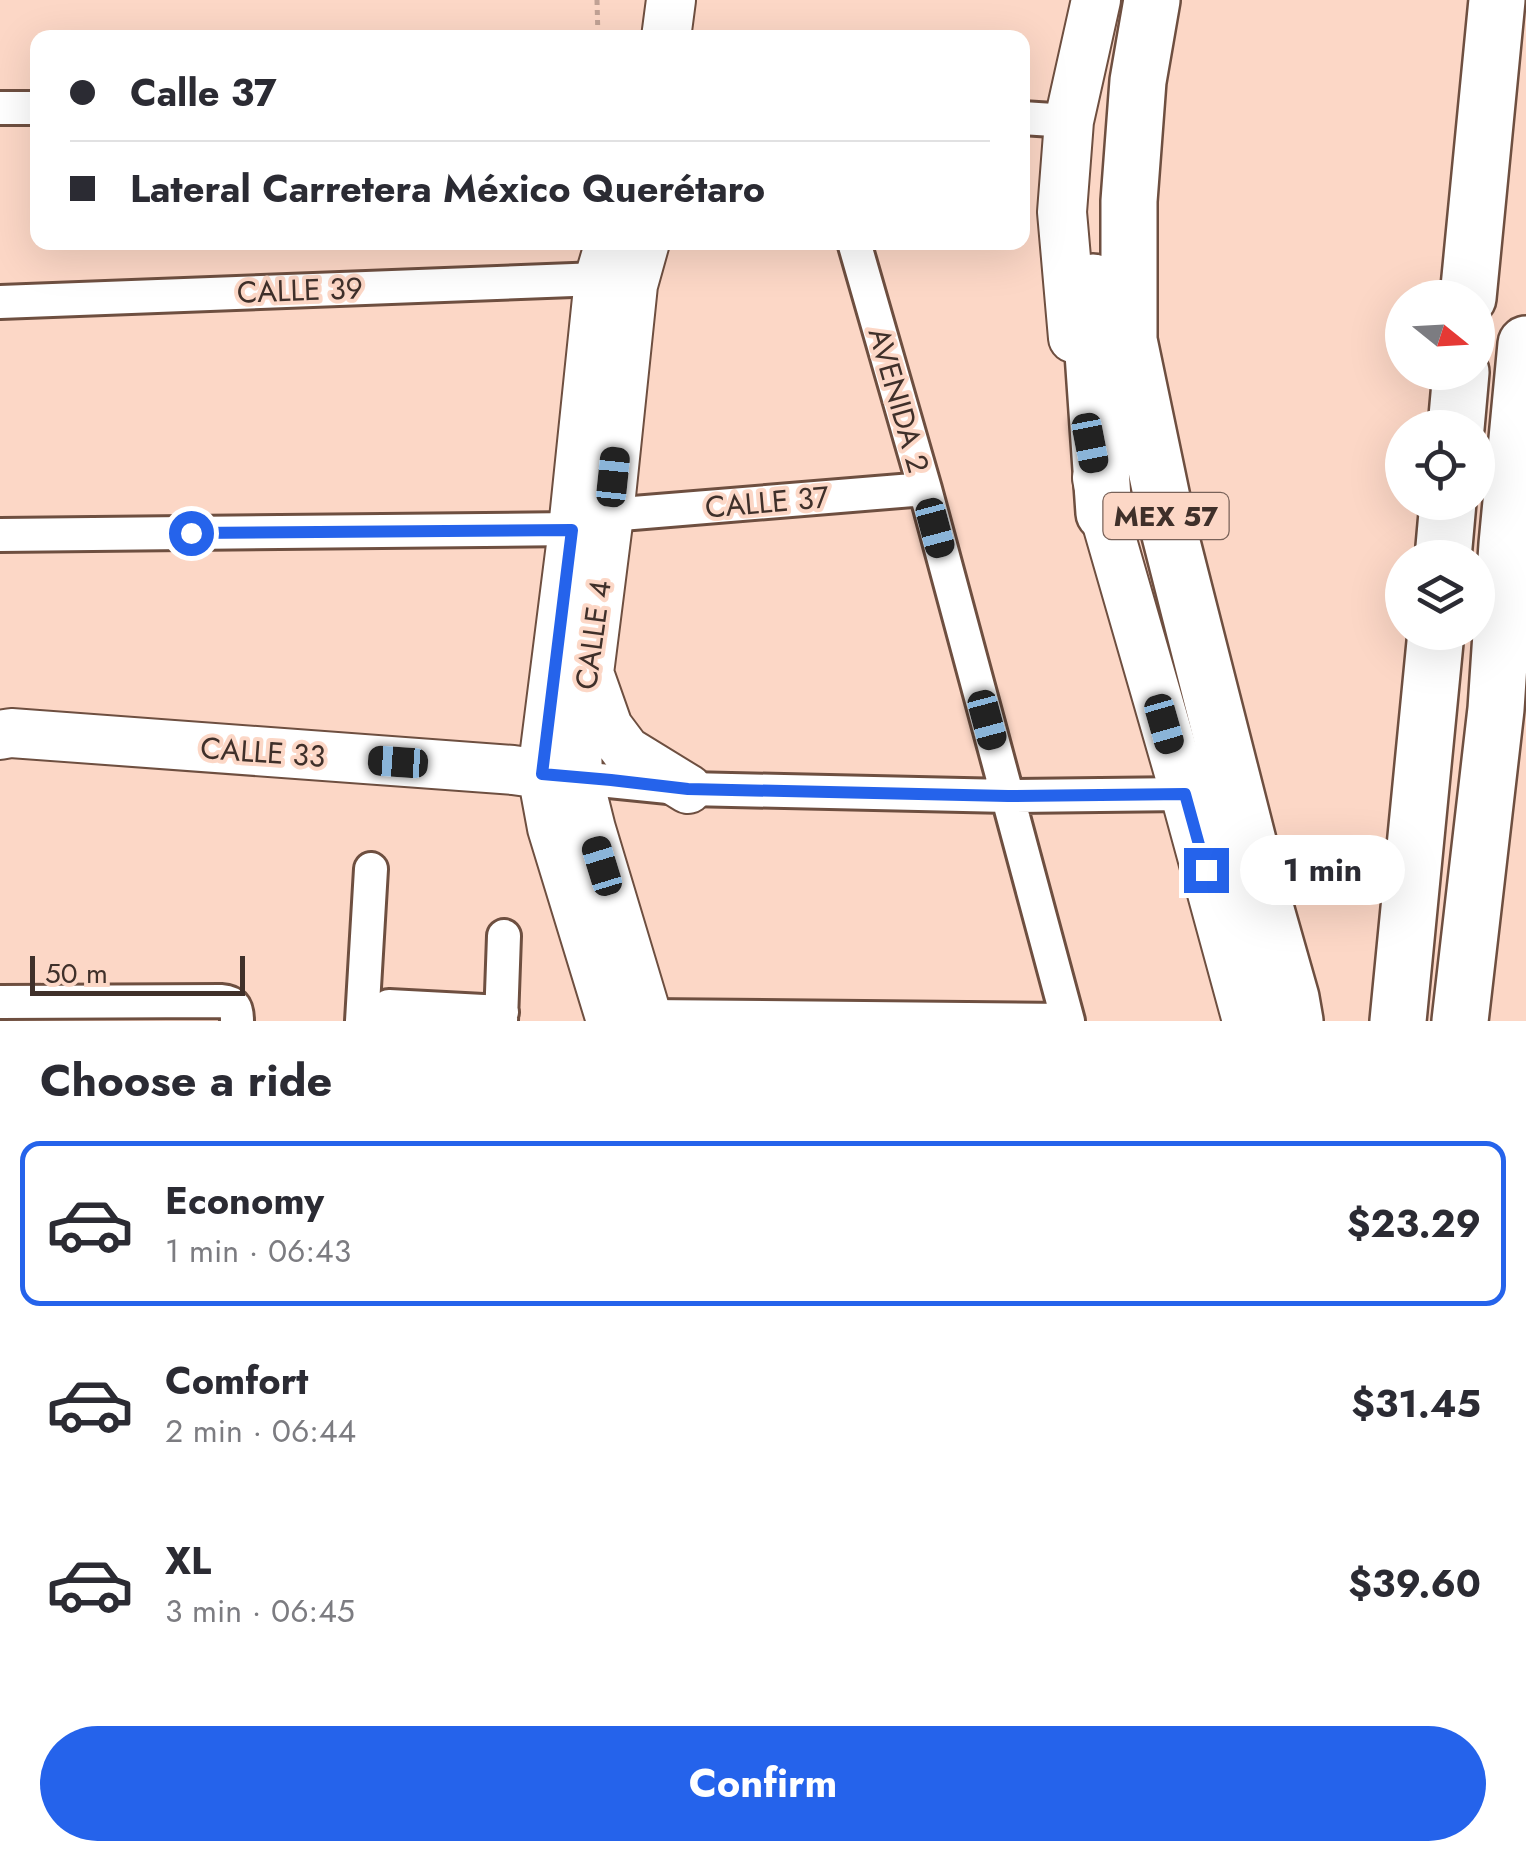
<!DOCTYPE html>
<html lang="en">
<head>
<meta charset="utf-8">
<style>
	:root { --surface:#fff; --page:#f7f7f7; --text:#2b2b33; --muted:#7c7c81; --line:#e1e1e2; --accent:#2563eb }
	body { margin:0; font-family:Jost,sans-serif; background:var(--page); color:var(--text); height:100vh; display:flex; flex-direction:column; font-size:38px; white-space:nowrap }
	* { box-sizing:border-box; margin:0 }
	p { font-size:32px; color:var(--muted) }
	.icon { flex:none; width:55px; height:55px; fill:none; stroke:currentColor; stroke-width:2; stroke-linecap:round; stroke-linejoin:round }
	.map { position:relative; height:1021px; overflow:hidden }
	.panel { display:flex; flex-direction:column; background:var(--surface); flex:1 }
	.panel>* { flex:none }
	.top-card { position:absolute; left:30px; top:30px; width:1000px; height:220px; border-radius:20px; box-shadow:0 10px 40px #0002; display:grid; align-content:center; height:220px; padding:0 40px; background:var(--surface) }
	.needle { width:65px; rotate:108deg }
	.tools { position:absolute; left:1385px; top:280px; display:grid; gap:20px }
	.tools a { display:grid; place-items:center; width:110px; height:110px; border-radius:50%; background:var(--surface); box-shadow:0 10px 40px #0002; font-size:50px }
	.scale { position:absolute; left:30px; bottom:25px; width:215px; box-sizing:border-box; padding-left:10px; border:5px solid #3f302a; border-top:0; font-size:28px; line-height:35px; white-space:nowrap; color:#3f302a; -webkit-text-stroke:8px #fcd7c6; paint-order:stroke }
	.end { position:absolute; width:45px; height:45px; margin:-22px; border:12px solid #2563eb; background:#fff; box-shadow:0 0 0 5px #fff }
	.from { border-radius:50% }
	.bubble { position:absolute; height:70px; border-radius:35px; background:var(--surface); box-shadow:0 10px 40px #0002; font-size:32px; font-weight:700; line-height:70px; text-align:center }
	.car { position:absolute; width:30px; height:60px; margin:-30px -15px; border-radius:12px; box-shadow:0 0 8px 2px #0007; background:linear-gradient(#222 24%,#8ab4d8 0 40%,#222 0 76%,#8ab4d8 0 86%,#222 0) }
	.top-card b { display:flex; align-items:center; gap:35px; height:95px; font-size:38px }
	.top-card b+b { border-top:2px solid var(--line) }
	.top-card i { width:25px; height:25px; background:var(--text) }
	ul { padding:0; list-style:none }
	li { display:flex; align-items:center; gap:30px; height:165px; margin:0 20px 15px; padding:0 20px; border:5px solid transparent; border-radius:20px }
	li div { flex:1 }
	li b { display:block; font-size:38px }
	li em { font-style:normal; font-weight:700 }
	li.current { border-color:var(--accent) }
	li>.icon { width:90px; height:90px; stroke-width:1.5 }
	h2 { padding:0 40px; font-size:45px; line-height:120px }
	.button { display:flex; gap:20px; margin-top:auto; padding:20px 40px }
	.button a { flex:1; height:115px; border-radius:60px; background:var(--accent); color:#fff; font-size:40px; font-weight:700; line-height:115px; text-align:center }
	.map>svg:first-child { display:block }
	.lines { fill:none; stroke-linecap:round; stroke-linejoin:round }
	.street-casing { stroke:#6e4f40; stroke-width:38 }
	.secondary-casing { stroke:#6e4f40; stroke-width:52 }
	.highway-casing { stroke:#6e4f40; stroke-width:60 }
	.path { stroke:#c1a295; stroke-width:5; stroke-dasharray:5 5; stroke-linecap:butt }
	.street { stroke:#fff; stroke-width:32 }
	.secondary { stroke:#fff; stroke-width:48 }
	.highway { stroke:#fff; stroke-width:55 }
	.route { stroke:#2563eb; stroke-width:12 }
	.labels { text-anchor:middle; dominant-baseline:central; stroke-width:8; stroke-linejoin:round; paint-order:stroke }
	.shield { fill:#fcd7c6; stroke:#786259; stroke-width:2.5 }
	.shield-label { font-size:28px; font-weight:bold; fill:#3f302a }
	.street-label { font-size:30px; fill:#3f302a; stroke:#fcd7c6 }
</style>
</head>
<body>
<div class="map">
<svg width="1526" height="1021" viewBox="0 0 1526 1021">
	<rect width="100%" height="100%" fill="#fcd7c6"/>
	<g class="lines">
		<g class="street-casing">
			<path id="street" d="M0 108H38
				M1022 118 1069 121
				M854 242 925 489 1068 1021
				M0 302 599 279
				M609 515 925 489
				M0 535 573 529
				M560 776 688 789 1008 796 1185 794
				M0 1002 221 1001C235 1002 237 1008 237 1021
				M647 1016 1067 1020
				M362 1021 371 869
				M382 1021 383 1015 389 1006 502 1012
				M501 1021 504 936"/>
		</g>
		<g class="secondary-casing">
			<path id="secondary" d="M666 38 671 0
				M610 242 599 279 573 529 542 774 552 828 611 1021
				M645 242 633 285 609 515 589 673 577 747 578 777 591 829 647 1016V1021
				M1073 338 1062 212 1069 121 1096 0
				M1097 478 1104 513 1185 794 1247 1021
				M589 673 608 727 626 751 688 789
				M0 735 11 733 513 770 542 774"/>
		</g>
		<g class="highway-casing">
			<path id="highway" d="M1152 0 1138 81 1129 201V340L1168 527 1262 896 1291 998 1295 1021
				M1093 282V353L1104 513
				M1468 298 1497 0
				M1456 428 1461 372
				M1443 558 1448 502
				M1398 1021 1436 632
				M1460 1021 1496 709 1507 544 1526 344"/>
		</g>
		<path class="path" d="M597 0 598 38"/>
		<use href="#street" class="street"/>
		<use href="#secondary" class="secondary"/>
		<use href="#highway" class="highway"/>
	</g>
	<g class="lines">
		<path class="route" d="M191 533 572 530 542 774 611 780 688 789 1008 796 1185 794 1206 870"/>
	</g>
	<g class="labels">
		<rect class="shield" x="1103.5" y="493" width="125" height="46" rx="8"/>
		<g class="shield-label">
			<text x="1166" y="516">MEX 57</text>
		</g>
		<g class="street-label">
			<text transform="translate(300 290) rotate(-2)">CALLE 39</text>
			<text transform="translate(899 400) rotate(74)">AVENIDA 2</text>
			<text transform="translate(767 502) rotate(-5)">CALLE 37</text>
			<text transform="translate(593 635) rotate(-82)">CALLE 4</text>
			<text transform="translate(263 752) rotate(4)">CALLE 33</text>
		</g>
	</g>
</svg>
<div class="tools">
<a><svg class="needle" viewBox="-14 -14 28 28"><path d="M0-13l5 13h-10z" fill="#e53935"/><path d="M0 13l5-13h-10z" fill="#7c7c81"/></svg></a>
<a><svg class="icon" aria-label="locate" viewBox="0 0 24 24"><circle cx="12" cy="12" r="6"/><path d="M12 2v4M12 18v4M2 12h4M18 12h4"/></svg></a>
<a><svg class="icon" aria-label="layers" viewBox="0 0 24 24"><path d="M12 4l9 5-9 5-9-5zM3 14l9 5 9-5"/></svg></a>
</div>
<div class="scale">50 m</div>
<i class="end from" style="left:191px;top:533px"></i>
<i class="end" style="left:1206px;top:870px"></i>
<div class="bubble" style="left:1240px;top:835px;width:165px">1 min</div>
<i class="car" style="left:1090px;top:443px;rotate:169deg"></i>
<i class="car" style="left:613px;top:477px;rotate:6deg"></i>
<i class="car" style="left:935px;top:528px;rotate:165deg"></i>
<i class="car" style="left:987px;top:720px;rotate:165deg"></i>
<i class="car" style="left:1164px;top:724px;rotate:164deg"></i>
<i class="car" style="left:398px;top:762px;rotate:274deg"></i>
<i class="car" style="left:602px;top:866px;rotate:343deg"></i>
<div class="top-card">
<b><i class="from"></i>Calle 37</b>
<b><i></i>Lateral Carretera México Querétaro</b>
</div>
</div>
<section class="panel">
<h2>Choose a ride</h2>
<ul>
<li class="current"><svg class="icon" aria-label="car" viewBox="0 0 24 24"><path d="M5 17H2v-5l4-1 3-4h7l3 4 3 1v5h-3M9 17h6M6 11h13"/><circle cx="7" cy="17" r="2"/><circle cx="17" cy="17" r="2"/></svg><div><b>Economy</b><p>1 min · 06:43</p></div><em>$23.29</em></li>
<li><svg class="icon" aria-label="car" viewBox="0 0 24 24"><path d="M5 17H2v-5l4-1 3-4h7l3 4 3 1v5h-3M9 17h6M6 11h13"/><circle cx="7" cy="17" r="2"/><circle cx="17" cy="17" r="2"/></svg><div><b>Comfort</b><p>2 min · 06:44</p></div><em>$31.45</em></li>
<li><svg class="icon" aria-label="car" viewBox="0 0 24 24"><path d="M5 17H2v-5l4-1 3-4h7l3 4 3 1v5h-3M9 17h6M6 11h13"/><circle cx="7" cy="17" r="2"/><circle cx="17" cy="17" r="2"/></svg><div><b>XL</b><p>3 min · 06:45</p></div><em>$39.60</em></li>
</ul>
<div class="button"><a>Confirm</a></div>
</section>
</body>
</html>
